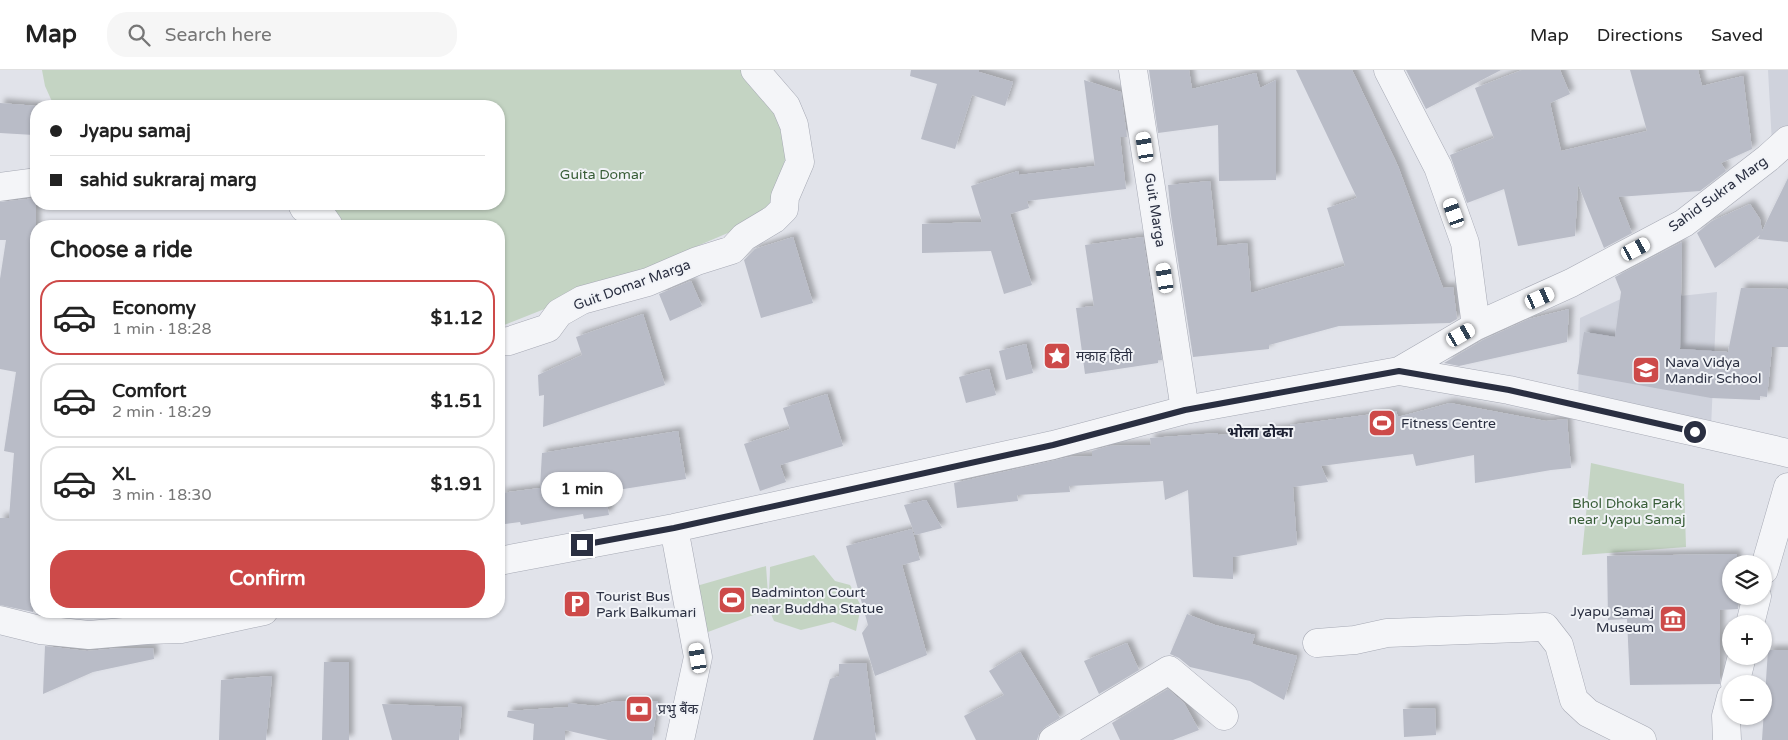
<!DOCTYPE html>
<html lang="en">
<head>
<meta charset="utf-8">
<style>
	:root { --surface:#fff; --page:#f6f6f6; --text:#222; --muted:#767676; --line:#e0e0e0; --accent:#cd4a49 }
	body { margin:0; font-family:"Varela Round","Noto Sans Devanagari",sans-serif; background:var(--page); color:var(--text); height:100vh; display:flex; flex-direction:column; font-size:19px; white-space:nowrap }
	* { box-sizing:border-box; margin:0 }
	p { font-size:16px; color:var(--muted) }
	.icon { flex:none; width:28px; height:28px; fill:none; stroke:currentColor; stroke-width:2; stroke-linecap:round; stroke-linejoin:round }
	.map { position:relative; flex:1; overflow:hidden }
	.panel { position:absolute; left:30px; top:150px; width:475px; height:398px; display:flex; flex-direction:column; background:var(--surface); border-radius:20px; box-shadow:0 1px 4px #0004 }
	.panel>* { flex:none }
	.banner { position:absolute; left:30px; top:30px; width:475px; height:110px; border-radius:20px; box-shadow:0 1px 4px #0004; display:grid; align-content:center; height:110px; padding:0 20px; background:var(--surface) }
	.controls { position:absolute; left:1722px; top:485px; display:grid; gap:10px }
	.controls a { display:grid; place-items:center; width:50px; height:50px; border-radius:50%; background:var(--surface); box-shadow:0 1px 4px #0004; font-size:25px }
	.end { position:absolute; width:22px; height:22px; margin:-11px; border:6px solid #2a2f41; background:#fff; box-shadow:0 0 0 2px #fff }
	.from { border-radius:50% }
	.bubble { position:absolute; height:35px; border-radius:18px; background:var(--surface); box-shadow:0 1px 4px #0004; font-size:16px; font-weight:800; line-height:35px; text-align:center }
	.car { position:absolute; width:15px; height:30px; margin:-15px -8px; border-radius:6px; box-shadow:0 0 4px 1px #0007; background:linear-gradient(#fff 24%,#345 0 40%,#fff 0 76%,#345 0 86%,#fff 0) }
	.banner b { display:flex; align-items:center; gap:18px; height:48px; font-size:19px }
	.banner b+b { border-top:1px solid var(--line) }
	.banner i { width:12px; height:12px; background:var(--text) }
	ul { padding:0; list-style:none }
	li { display:flex; align-items:center; gap:15px; height:75px; margin:0 10px 8px; padding:0 10px; border:2px solid var(--line); border-radius:20px }
	li div { flex:1 }
	li b { display:block; font-size:19px }
	li em { font-style:normal; font-weight:800 }
	li.on { border-color:var(--accent) }
	li>.icon { width:45px; height:45px; stroke-width:1.5 }
	h2 { padding:0 20px; font-size:22px; line-height:60px }
	.button { display:flex; gap:10px; margin-top:auto; padding:10px 20px }
	.button a { flex:1; height:58px; border-radius:20px; background:var(--accent); color:#fff; font-size:20px; font-weight:800; line-height:58px; text-align:center }
	header { display:flex; align-items:center; gap:30px; box-sizing:border-box; height:70px; padding:0 25px; background:var(--surface); border-bottom:1px solid var(--line) }
	header strong { font-size:24px }
	nav { display:flex; gap:28px; margin-inline-start:auto; font-size:18px }
	.search { width:350px; height:45px; background:var(--page); display:flex; align-items:center; gap:12px; box-sizing:border-box; padding:0 18px; border-radius:20px; color:var(--muted); font-size:19px }
	.map>svg:first-child { display:block }
	.built { fill:#cfd2dc }
	.green { fill:#c4d4c3 }
	.building { fill:#b9bcc7; filter:url(#shadow) }
	.lines { fill:none; stroke-linecap:round; stroke-linejoin:round }
	.minor-casing { stroke:#a6a9b4; stroke-width:29 }
	.minor { stroke:#f4f5f8; stroke-width:28 }
	.route { stroke:#2a2f41; stroke-width:6 }
	.labels { text-anchor:middle; dominant-baseline:central; stroke-width:4; stroke-linejoin:round; paint-order:stroke }
	.park-label { font-size:14px; fill:#385d37; stroke:#f1f3f7 }
	.street-label { font-size:14px; fill:#2a2f41; stroke:#f1f3f7 }
	.poi-label { font-size:14px; fill:#2a2f41; stroke:#f1f3f7; text-anchor:start }
	.neighbourhood-label { font-size:15px; font-weight:bold; fill:#1c2032; stroke:#f1f3f7 }
</style>
</head>
<body>
<header>
<strong>Map</strong>
<div class="search"><svg class="icon" aria-label="search" viewBox="0 0 24 24"><circle cx="10" cy="10" r="6"/><path d="M15 15l6 6"/></svg>Search here</div>
<nav><a>Map</a><a>Directions</a><a>Saved</a></nav>
</header>
<div class="map">
<svg width="1788" height="670" viewBox="0 0 1788 670">
	<defs>
		<filter id="shadow"><feDropShadow dx="4.5" dy="-4.5" stdDeviation="2.5" flood-color="#0004"/></filter>
	</defs>
	<rect width="100%" height="100%" fill="#e1e3ea"/>
	<path class="built" d="M1768 0H1788V58L1772 74Z
		M1717 222 1711 358 1578 334 1580 248 1625 227 1662 228Z"/>
	<path class="green" d="M42 0H756L791 73 765 147 625 207 499 257V156H345L333 143 331 134H499V36H54L45 16Z
		M1591 393 1684 414 1686 477 1582 485Z
		M814 485 835 511 850 515 861 536 856 561 833 552 801 560 774 551C766 534 770 515 770 497Z
		M766 496 769 539 700 565 693 517Z"/>
	<path class="building" d="M911 0H979V2L1013 12 1005 36 972 25 955 79 921 69 937 14 910 6Z
		M1149 0H1189L1192 19 1256 3 1260 18 1276 10V110L1219 111 1218 55 1158 63Z
		M1296 0H1352L1398 96 1443 218 1453 217 1457 249 1450 253 1339 256 1269 275V279L1193 287 1171 145 1168 115 1210 111 1217 176 1247 173 1251 223 1345 196 1327 138 1357 128Z
		M1406 0H1501L1426 39Z
		M1522 0H1560L1570 24 1550 33 1561 81 1647 61 1630 0H1698L1702 16 1743 6 1752 79 1721 93 1726 101 1700 121 1618 127 1632 163 1604 178 1578 114 1575 166 1518 176 1504 119 1467 133 1450 85 1494 68 1475 18Z
		M1084 10 1121 22 1127 67H1120L1126 119 1027 131 1029 138 1010 144 1032 215 1004 224 991 181 922 183V154L982 152 971 116 1018 101 1019 105 1095 96Z
		M0 33 37 36 34 65 0 63Z
		M1788 108V172L1758 169 1760 165 1715 198 1697 163 1712 151 1750 134 1760 149 1762 161Z
		M36 128V525L33 542 0 535V448H9L14 383 4 381 16 302 0 299V209L6 170H0V132Z
		M793 167 813 233 761 248 744 190 755 179Z
		M1143 167 1162 290H1158V293L1085 304 1076 238 1094 236 1085 175Z
		M1682 172 1680 279 1728 282 1741 218 1788 219V277H1772L1767 327 1760 326V330L1711 328 1577 304 1584 262 1615 267 1621 222 1615 207Z
		M691 211 702 236 670 251 659 224Z
		M1569 239 1567 272 1459 296 1444 293 1483 270 1529 249Z
		M643 244 665 315 543 357 544 325 539 326 538 305 582 285 576 267Z
		M1026 274 1033 303 1006 310 999 281Z
		M989 299 996 325 966 333 959 307Z
		M827 324 843 376 780 395 786 412 760 421 744 374 790 359 783 338Z
		M1450 333 1546 351 1567 349 1571 398 1551 400 1475 413 1474 385 1416 396 1413 384 1321 396 1328 412 1293 417 1297 475 1233 487V509L1193 507 1188 420 1165 430 1163 411 1069 416 1070 422 1017 425 1018 431 957 438 954 413 1069 387 1092 386V381L1109 376 1151 375 1150 368 1218 363V365L1290 358V355L1396 341 1398 347Z
		M678 361 686 409 605 422 609 445 584 449 583 444 521 455 520 452 505 454 501 423 540 418 542 383Z
		M926 430 942 458 915 465 904 435Z
		M912 459 920 490 902 495 927 585 875 606 862 563 868 555 846 476Z
		M1737 484V494H1731V526H1738V539L1720 540V614L1630 615 1627 549 1608 550 1607 486Z
		M1187 544 1215 555 1255 565 1252 574 1297 586 1284 630 1250 611 1190 597 1179 588 1170 584Z
		M1127 573 1139 600 1099 624 1084 591Z
		M45 576 87 581 120 578H153L154 589 93 602 43 624Z
		M1768 580H1788V670H1762Z
		M1020 582 1060 648 1045 657 1039 663 1037 670H976L964 646 1004 625 989 601Z
		M324 592H349V670H322Z
		M866 593 876 670H813L830 609 839 606V594Z
		M272 606 266 670H219L221 610Z
		M1168 619 1184 633 1199 660 1173 670H1120L1112 653Z
		M615 631H658L652 670H608L565 660V670H533L534 654 507 647 508 641 568 637V633L596 636Z
		M382 634 462 637 459 670H392Z
		M1435 638 1436 665 1404 667 1403 639Z"/>
	<g class="lines">
		<g class="minor-casing">
			<path id="minor" d="M1133 0 1185 340
				M1388 0 1438 97 1465 173 1476 256
				M0 117 36 112
				M302 134 304 138 320 143 329 156
				M499 272 509 271 548 258 559 243 582 230 648 212 697 191 732 180 744 167 774 149 784 139 785 127 800 92 794 55 786 36 755 0
				M1399 301 1509 320 1788 383
				M674 458 698 587 680 670
				M499 491 674 458 1053 375 1185 340 1399 301 1476 256 1571 213 1684 153 1768 88 1788 70
				M1764 500 1788 417
				M0 550 40 560 89 565 147 560 181 559 264 541
				M1750 554 1757 526
				M1317 573 1355 570 1387 563 1545 557 1559 575 1574 630 1588 643 1642 670
				M1735 614 1742 586
				M1053 670 1169 600 1224 646
				M1727 670 1726 646 1731 627"/>
		</g>
		<use href="#minor" class="minor"/>
	</g>
	<g class="lines">
		<path class="route" d="M582 475 674 458 1053 375 1185 340 1399 301 1509 320 1695 362"/>
	</g>
	<defs>
		<g id="sight-square" transform="scale(1.4375)"><rect x="-9" y="-9" width="18" height="18" rx="4" fill="#cd4a49" stroke="#f1f3f7"/><path d="M0-6L1.8-2.2L6-1.7L2.9 1.2L3.7 5.4L0 3.3L-3.7 5.4L-2.9 1.2L-6-1.7L-1.8-2.2Z" fill="#fff"/></g>
		<g id="school-square" transform="scale(1.4375)"><rect x="-9" y="-9" width="18" height="18" rx="4" fill="#cd4a49" stroke="#f1f3f7"/><path d="M0-5L7-2L0 1L-7-2ZM-4 1L0 2.5L4 1V4Q0 6-4 4Z" fill="#fff"/></g>
		<g id="stadium-square" transform="scale(1.4375)"><rect x="-9" y="-9" width="18" height="18" rx="4" fill="#cd4a49" stroke="#f1f3f7"/><path d="M0-5a6.5 5 0 1 0 0 10a6.5 5 0 1 0 0-10ZM-3.5-1.8h7v3.6h-7Z" fill="#fff"/></g>
		<g id="parking-square" transform="scale(1.4375)"><rect x="-9" y="-9" width="18" height="18" rx="4" fill="#cd4a49" stroke="#f1f3f7"/><path d="M-3.5-5.5H1a3.5 3.5 0 0 1 0 7H-1V5.5H-3.5ZM-1-3.4V-.6H.8a1.4 1.4 0 0 0 0-2.8Z" fill="#fff"/></g>
		<g id="museum-square" transform="scale(1.4375)"><rect x="-9" y="-9" width="18" height="18" rx="4" fill="#cd4a49" stroke="#f1f3f7"/><path d="M0-6L6-3V-2H-6V-3ZM-5-1h2V3h-2ZM-1-1h2V3h-2ZM3-1h2V3H3ZM-6 4H6V6H-6Z" fill="#fff"/></g>
		<g id="bank-square" transform="scale(1.4375)"><rect x="-9" y="-9" width="18" height="18" rx="4" fill="#cd4a49" stroke="#f1f3f7"/><path d="M-6-4H6V4H-6ZM0-2.3a2.3 2.3 0 1 0 0 4.6a2.3 2.3 0 1 0 0-4.6Z" fill="#fff"/></g>
	</defs>
	<g fill-rule="evenodd">
		<use href="#sight-square" x="1057" y="286"/>
		<use href="#school-square" x="1646" y="300"/>
		<use href="#stadium-square" x="1382" y="353"/>
		<use href="#stadium-square" x="732" y="530"/>
		<use href="#parking-square" x="577" y="534"/>
		<use href="#museum-square" x="1673" y="549"/>
		<use href="#bank-square" x="639" y="639"/>
	</g>
	<g class="labels">
		<g class="park-label">
			<text x="602" y="104">Guita Domar</text>
			<text x="1627" y="433">Bhol Dhoka Park<tspan x="1627" dy="16">near Jyapu Samaj</tspan></text>
		</g>
		<g class="street-label">
			<text transform="translate(1718 124) rotate(-36)">Sahid Sukra Marg</text>
			<text transform="translate(1155 140) rotate(81)">Guit Marga</text>
			<text transform="translate(632 215) rotate(-20)">Guit Domar Marga</text>
		</g>
		<g class="poi-label">
			<text x="1076" y="286">मकाह हिती</text>
			<text x="1665" y="292">Nava Vidya<tspan x="1665" dy="16">Mandir School</tspan></text>
			<text x="1401" y="353">Fitness Centre</text>
			<text x="751" y="522">Badminton Court<tspan x="751" dy="16">near Buddha Statue</tspan></text>
			<text x="596" y="526">Tourist Bus<tspan x="596" dy="16">Park Balkumari</tspan></text>
			<text x="1654" y="541" text-anchor="end">Jyapu Samaj<tspan x="1654" dy="16">Museum</tspan></text>
			<text x="658" y="639">प्रभु बैंक</text>
		</g>
		<g class="neighbourhood-label">
			<text x="1260" y="362">भोला ढोका</text>
		</g>
	</g>
</svg>
<div class="controls">
<a><svg class="icon" aria-label="layers" viewBox="0 0 24 24"><path d="M12 4l9 5-9 5-9-5zM3 14l9 5 9-5"/></svg></a>
<a>+</a>
<a>−</a>
</div>
<i class="end from" style="left:1695px;top:362px"></i>
<i class="end" style="left:582px;top:475px"></i>
<div class="bubble" style="left:541px;top:402px;width:82px">1 min</div>
<i class="car" style="left:1145px;top:77px;rotate:351deg"></i>
<i class="car" style="left:1454px;top:143px;rotate:340deg"></i>
<i class="car" style="left:1636px;top:179px;rotate:62deg"></i>
<i class="car" style="left:1165px;top:208px;rotate:351deg"></i>
<i class="car" style="left:1540px;top:228px;rotate:66deg"></i>
<i class="car" style="left:1461px;top:265px;rotate:60deg"></i>
<i class="car" style="left:698px;top:588px;rotate:350deg"></i>
<div class="banner">
<b><i class="from"></i>Jyapu samaj</b>
<b><i></i>sahid sukraraj marg</b>
</div>
<section class="panel">
<h2>Choose a ride</h2>
<ul>
<li class="on"><svg class="icon" aria-label="car" viewBox="0 0 24 24"><path d="M5 17H2v-5l4-1 3-4h7l3 4 3 1v5h-3M9 17h6M6 11h13"/><circle cx="7" cy="17" r="2"/><circle cx="17" cy="17" r="2"/></svg><div><b>Economy</b><p>1 min · 18:28</p></div><em>$1.12</em></li>
<li><svg class="icon" aria-label="car" viewBox="0 0 24 24"><path d="M5 17H2v-5l4-1 3-4h7l3 4 3 1v5h-3M9 17h6M6 11h13"/><circle cx="7" cy="17" r="2"/><circle cx="17" cy="17" r="2"/></svg><div><b>Comfort</b><p>2 min · 18:29</p></div><em>$1.51</em></li>
<li><svg class="icon" aria-label="car" viewBox="0 0 24 24"><path d="M5 17H2v-5l4-1 3-4h7l3 4 3 1v5h-3M9 17h6M6 11h13"/><circle cx="7" cy="17" r="2"/><circle cx="17" cy="17" r="2"/></svg><div><b>XL</b><p>3 min · 18:30</p></div><em>$1.91</em></li>
</ul>
<div class="button"><a>Confirm</a></div>
</section>
</div>
</body>
</html>
